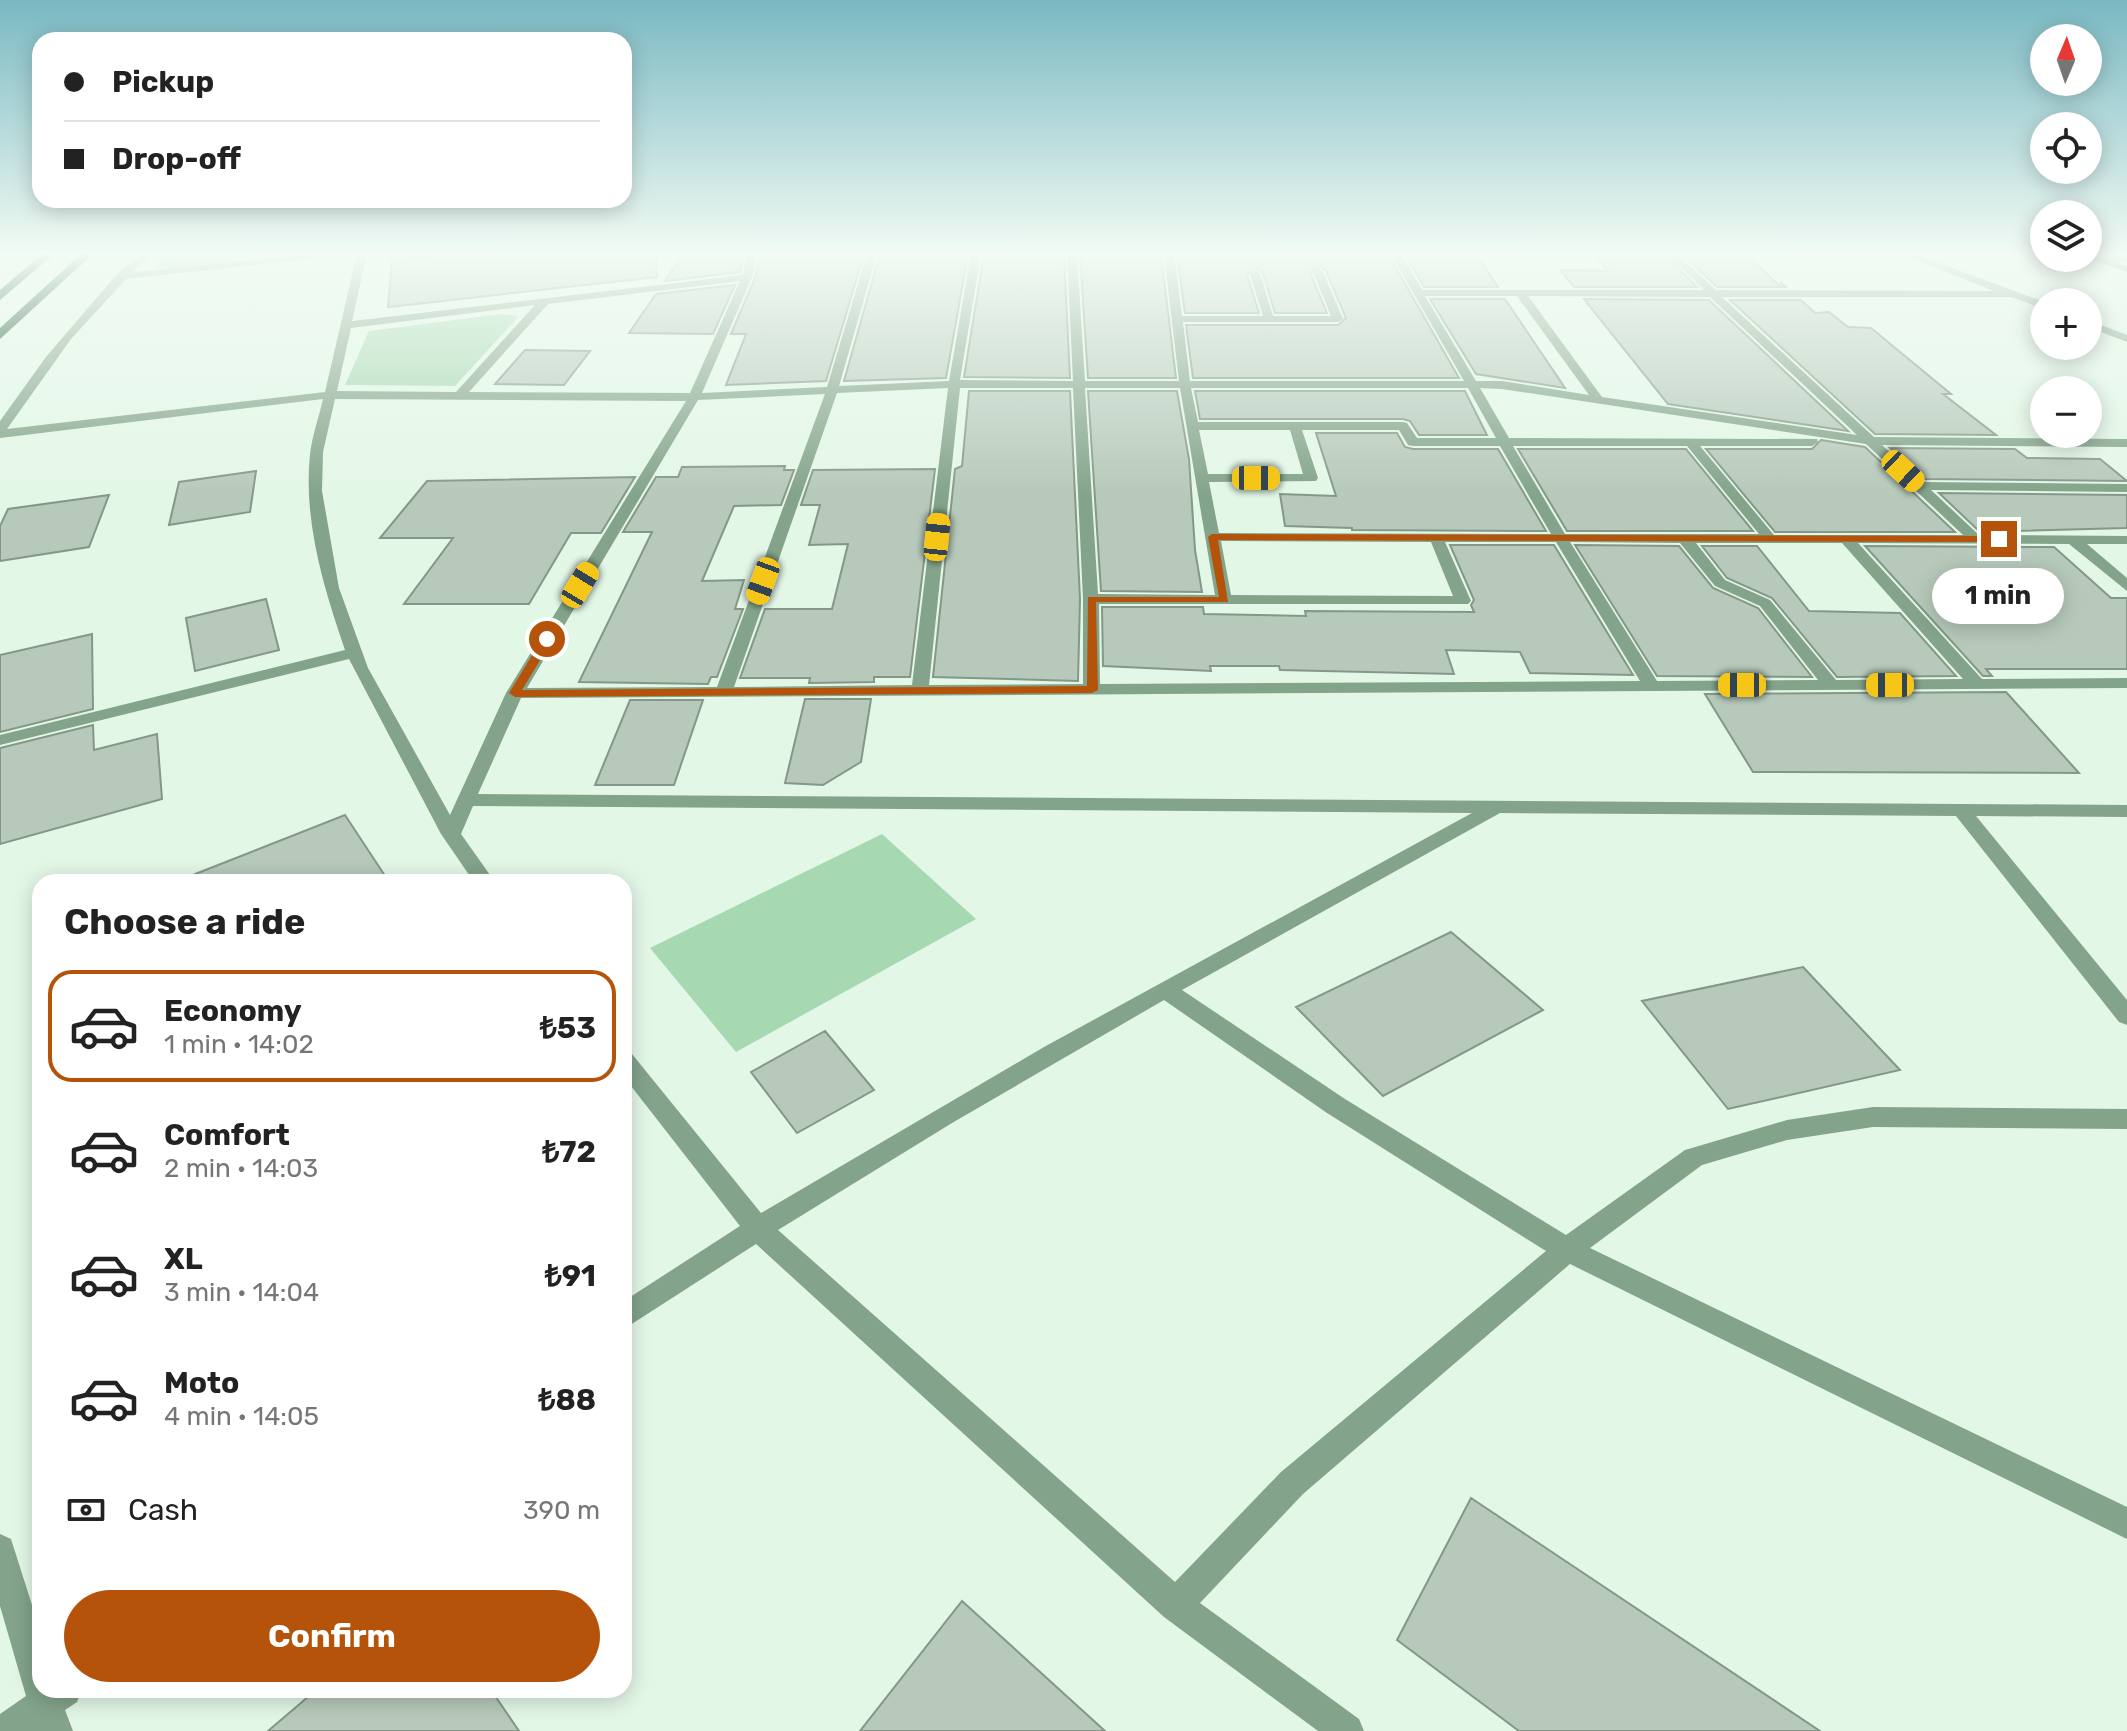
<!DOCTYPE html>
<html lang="en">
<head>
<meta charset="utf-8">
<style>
	:root { --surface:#fff; --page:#f2f2f2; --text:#222; --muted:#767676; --line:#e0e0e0; --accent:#b45309 }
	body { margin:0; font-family:Rubik,sans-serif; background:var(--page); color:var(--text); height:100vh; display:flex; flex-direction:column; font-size:30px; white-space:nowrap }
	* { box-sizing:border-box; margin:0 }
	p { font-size:26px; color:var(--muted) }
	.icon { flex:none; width:44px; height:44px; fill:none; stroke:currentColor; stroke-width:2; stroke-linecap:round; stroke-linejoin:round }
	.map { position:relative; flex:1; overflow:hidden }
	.sheet { position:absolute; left:32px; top:874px; width:600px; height:824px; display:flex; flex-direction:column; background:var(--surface); border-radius:24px; box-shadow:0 4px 20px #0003 }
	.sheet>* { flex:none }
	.hud { position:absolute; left:32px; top:32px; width:600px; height:176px; border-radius:24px; box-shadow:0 4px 20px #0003; display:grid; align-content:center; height:176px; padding:0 32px; background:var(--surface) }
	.needle { width:52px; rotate:2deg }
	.fabs { position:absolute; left:2030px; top:24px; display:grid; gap:16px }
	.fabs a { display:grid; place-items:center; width:72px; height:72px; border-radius:50%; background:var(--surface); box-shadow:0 4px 20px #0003; font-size:40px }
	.end { position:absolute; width:36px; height:36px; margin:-18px; border:10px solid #b45309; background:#fff; box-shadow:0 0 0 4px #fff }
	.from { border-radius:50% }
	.bubble { position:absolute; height:56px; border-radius:28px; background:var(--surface); box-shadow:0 4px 20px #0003; font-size:26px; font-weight:700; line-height:56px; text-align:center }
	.car { position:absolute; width:24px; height:48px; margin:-24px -12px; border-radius:10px; box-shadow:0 0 6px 2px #0007; background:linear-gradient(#f5c518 24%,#345 0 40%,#f5c518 0 76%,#345 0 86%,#f5c518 0) }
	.hud b { display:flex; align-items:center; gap:28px; height:76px; font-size:30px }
	.hud b+b { border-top:2px solid var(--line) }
	.hud i { width:20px; height:20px; background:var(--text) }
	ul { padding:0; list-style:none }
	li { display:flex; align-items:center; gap:24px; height:112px; margin:0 16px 12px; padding:0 16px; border:4px solid transparent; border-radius:24px }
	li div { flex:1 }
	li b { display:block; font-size:30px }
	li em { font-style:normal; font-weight:700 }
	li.selected { border-color:var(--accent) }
	li>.icon { width:72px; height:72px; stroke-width:1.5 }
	h2 { padding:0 32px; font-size:36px; line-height:96px }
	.pay { display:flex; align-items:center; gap:20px; height:88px; padding:0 32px; font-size:30px }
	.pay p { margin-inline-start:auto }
	.primary-button { display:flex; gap:16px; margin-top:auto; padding:16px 32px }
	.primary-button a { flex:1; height:92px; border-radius:48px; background:var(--accent); color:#fff; font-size:32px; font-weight:700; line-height:92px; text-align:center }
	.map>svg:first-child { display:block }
	.green { fill:#a6d8b1 }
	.building { fill:#b6c9ba; stroke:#849788; stroke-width:2 }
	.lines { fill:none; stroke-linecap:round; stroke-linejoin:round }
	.street { fill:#83a38a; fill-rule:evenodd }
	.secondary { fill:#4d7d59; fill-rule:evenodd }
	.highway { fill:#064721; fill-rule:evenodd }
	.route { fill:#b45309 }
</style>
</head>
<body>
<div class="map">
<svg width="2127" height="1731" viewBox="0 0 2127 1731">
	<rect width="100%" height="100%" fill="#e3f7e7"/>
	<path class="green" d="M166 254H229L227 258 234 262 167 269 154 266Z
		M501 314 519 316 455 386 345 385 369 331Z
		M882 834 976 919 736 1052 650 948Z"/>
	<path class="building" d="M446 254H656L657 277 388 307 392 260Z
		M683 254H744L740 272 665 281Z
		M760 254H864L826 381 726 385 746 334H731L755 278Z
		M880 254H968L946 378 844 381Z
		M984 254H1064L1070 378 964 377Z
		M1080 254H1161L1176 378H1088Z
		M1177 254H1388L1459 378H1193L1186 325H1338L1346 318 1326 271 1320 266 1310 273 1327 313H1275L1263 273 1257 268 1247 275 1259 313H1185Z
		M1405 254H1476L1498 287H1424Z
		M1594 254H1664L1697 287H1574L1560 270 1608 271Z
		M1682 254H1746L1780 286 1781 283 1786 287H1717Z
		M735 285 713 334 629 333 656 294Z
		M1430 299H1505L1565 388 1476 374Z
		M1584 299 1709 300 1848 431 1668 404Z
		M1730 300H1801L1815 313 1829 312 1848 327 1871 328 1951 394H1943L1996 435 1875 434Z
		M525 350 590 351 564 385 495 384Z
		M969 391H1070L1080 599 1078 681 933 677 955 469 962 466Z
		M1088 391H1177L1189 459 1195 550 1202 592 1101 591Z
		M1195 391H1465L1487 435H1419L1410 421 1403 419H1200Z
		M1316 433H1397L1405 447 1413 449H1498L1546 531 1352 530V528L1285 526 1280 494 1336 496Z
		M1821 440 1865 447 1955 532H1775L1706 449H1812Z
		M1890 448 2015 449 2027 458 2100 459 2127 481 1923 479Z
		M1518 449H1686L1753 531H1567Z
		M785 466 784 470H794L781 505 734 506 702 581 744 580 735 609H743L717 677H711L708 684 579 682 652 532H623L656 477H678L682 467Z
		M935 469 910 677H874V682L809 683 810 678H740L765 609H832L848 544 809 545 820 505H801L813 470Z
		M256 471 250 512 169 525 179 482Z
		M635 477 601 533H571L529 604H404L453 538H380L427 481Z
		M1939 493 2127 495V528L1980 532Z
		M109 495 89 547 0 561V526L8 509Z
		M1450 545H1554L1633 675 1530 673 1520 652 1446 650 1454 674 1280 670 1279 666H1210L1211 671 1103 666 1102 607H1203L1204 614 1306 616 1305 611 1474 612 1471 605 1474 600Z
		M1575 545 1679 546 1713 588 1758 608 1812 677 1657 676Z
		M1702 546H1757L1809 611 1900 613 1956 676 1837 677 1772 598 1727 578Z
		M1865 546 2054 547 2111 598H2127V669H1986L1992 676H1983Z
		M266 599 279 650 195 671 186 618Z
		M92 634 93 709 0 732V655Z
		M2006 692 2079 773 1753 772 1705 694Z
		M805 699H871L861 762 823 785 785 783Z
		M630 700H703L674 785H595Z
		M93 725 94 750 157 734 162 799 0 844V748Z
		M345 815 389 882H180V880Z
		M1451 932 1543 1010 1383 1096 1296 1007Z
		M1803 967 1900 1070 1728 1109 1642 1001Z
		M825 1031 874 1090 797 1133 751 1072Z
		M1471 1498 1820 1731H1519L1397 1640Z
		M962 1601 1105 1731H860Z
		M316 1690H491L519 1731H268Z"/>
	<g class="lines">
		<path class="street" d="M141 254H151L133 272 314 254H353L126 279 71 339 7 429 325 392 357 254H367L352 321 743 275 747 254H757L752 277 702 393 827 387 867 254H877L839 386 949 381 971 254H981L960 380 1073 381 1067 254H1077L1085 381H1179L1164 254H1174L1182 316H1263L1250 274 1255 271 1260 274 1273 316H1331L1313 272 1318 269 1323 272 1343 319 1338 322H1183L1190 381H1464L1391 254H1401L1422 290H1704L1667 254H1677L1716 290 1994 291 1901 254H1915L2044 302V309L2011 297H1722L1874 437 2127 439V447L1882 445 1922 482 2127 484V492L1931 490 1979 535 2127 536V544H2087L2127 578V591L2069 544 1858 543 1982 679 2127 678V688L521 698 478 794 2127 805V817L1976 816 2127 1000V1025L2119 1022 1956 816 1500 813 1182 990 1345 1099 1566 1235 1685 1150 1787 1120 1873 1107 2127 1109V1129L1873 1127 1787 1140 1702 1165 1590 1248 2127 1507V1539L1570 1264 1303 1494 1200 1603 1359 1719 1364 1731H1318L1164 1617 756 1244 624 1329V1301L740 1226 624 1077V1051L632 1054 761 1213 1044 1047 1472 813 473 806 461 834 495 882H474L441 834 349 659 0 745V735L345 650C324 589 303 521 310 454 312 436 319 417 323 399L0 438V421L46 357 117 274ZM740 281 690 393 469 392 548 304ZM1425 296H1517L1589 395 1502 381H1476ZM1528 296 1710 297 1857 435 1602 397ZM535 305 456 392 337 391 351 328ZM948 388 912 685 734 687 837 393ZM960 388H1073L1083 599V684L929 685ZM1085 388H1180L1215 595 1098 594ZM1191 388H1468L1496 438H1417L1407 423 1403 422H1198ZM1480 388 1502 389 1866 444 1963 535H1774L1700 446H1812L1818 442 1817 439 1509 438ZM825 394 717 687 527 688 698 400ZM335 399 686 401 506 693 450 815 368 668 339 588 322 491 323 452ZM1199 430H1290L1303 474H1208ZM1302 430H1399L1408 445 1413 446H1500L1551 534 1219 533 1209 482 1316 481 1318 478ZM1513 446H1687L1759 534H1565ZM1221 541 1431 542 1453 596 1231 595ZM1445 542H1556L1640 681 1100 684 1099 604H1468L1471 601ZM1570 542 1680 543 1715 586 1760 606 1818 680 1657 681ZM1696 543H1842L1963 679 1836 680 1770 600 1725 580ZM1164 1000 1327 1113 1546 1251 1281 1472 1175 1582 778 1230 952 1123Z
			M2127 256V262L2102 263 2097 260Z
			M2088 320 2127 335V342L2088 327Z
			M0 1534 11 1539 40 1630V1690H82L77 1702 65 1710 73 1731H0V1714L26 1696 0 1606Z"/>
		<path class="secondary" d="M2088 254 2127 266V272L2087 258Z"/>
		<path class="highway" d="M42 254H54L0 300V290Z
			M81 254H93L0 339V328Z"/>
	</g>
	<linearGradient id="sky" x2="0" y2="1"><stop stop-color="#79b8c1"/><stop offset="0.51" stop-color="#f2fbf4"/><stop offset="1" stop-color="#f2fbf4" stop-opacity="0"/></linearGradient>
	<rect width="2127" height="497" fill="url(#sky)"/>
	<path class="route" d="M1212 534 1999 536 2004 539 1999 542 1218 540 1228 602H1096L1098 690 1092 693 515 697 509 693 542 639 547 636 553 639 522 690 1087 686 1088 597H1219L1208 537Z"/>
</svg>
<div class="fabs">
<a><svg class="needle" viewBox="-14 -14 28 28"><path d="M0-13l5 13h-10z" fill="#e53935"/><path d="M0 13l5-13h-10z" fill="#767676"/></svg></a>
<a><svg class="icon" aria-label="locate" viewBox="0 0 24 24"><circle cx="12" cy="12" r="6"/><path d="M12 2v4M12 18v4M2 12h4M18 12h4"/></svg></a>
<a><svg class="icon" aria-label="layers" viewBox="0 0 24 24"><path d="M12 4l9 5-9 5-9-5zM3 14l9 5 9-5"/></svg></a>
<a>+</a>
<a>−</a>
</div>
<i class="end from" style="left:547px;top:639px"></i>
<i class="end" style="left:1999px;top:539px"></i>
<div class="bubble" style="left:1932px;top:568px;width:132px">1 min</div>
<i class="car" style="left:1903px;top:471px;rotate:133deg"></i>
<i class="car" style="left:1256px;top:478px;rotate:90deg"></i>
<i class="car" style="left:937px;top:537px;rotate:6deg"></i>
<i class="car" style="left:763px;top:581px;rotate:200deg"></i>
<i class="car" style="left:580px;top:585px;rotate:31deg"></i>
<i class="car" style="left:1742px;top:685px;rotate:270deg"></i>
<i class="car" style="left:1890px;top:685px;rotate:270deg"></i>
<div class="hud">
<b><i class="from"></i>Pickup</b>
<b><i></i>Drop-off</b>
</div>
<section class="sheet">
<h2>Choose a ride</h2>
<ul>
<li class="selected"><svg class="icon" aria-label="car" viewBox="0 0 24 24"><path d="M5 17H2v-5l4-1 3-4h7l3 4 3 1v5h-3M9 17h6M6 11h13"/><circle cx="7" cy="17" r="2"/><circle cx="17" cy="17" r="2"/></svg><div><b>Economy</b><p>1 min · 14:02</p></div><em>₺53</em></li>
<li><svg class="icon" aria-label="car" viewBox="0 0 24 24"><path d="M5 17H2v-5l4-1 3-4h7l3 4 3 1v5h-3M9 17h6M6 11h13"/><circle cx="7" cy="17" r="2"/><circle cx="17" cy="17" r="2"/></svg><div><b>Comfort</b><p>2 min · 14:03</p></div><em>₺72</em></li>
<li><svg class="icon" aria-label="car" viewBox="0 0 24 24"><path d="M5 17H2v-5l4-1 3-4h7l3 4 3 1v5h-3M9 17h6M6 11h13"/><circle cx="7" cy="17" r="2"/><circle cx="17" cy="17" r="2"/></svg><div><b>XL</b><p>3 min · 14:04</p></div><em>₺91</em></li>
<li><svg class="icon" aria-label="car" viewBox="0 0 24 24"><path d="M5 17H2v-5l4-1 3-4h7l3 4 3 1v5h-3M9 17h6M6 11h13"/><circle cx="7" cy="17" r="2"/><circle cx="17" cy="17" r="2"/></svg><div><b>Moto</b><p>4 min · 14:05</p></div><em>₺88</em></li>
</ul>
<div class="pay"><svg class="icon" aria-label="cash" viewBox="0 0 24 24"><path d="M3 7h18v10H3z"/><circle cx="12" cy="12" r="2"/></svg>Cash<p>390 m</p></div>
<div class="primary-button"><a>Confirm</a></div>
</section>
</div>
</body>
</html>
